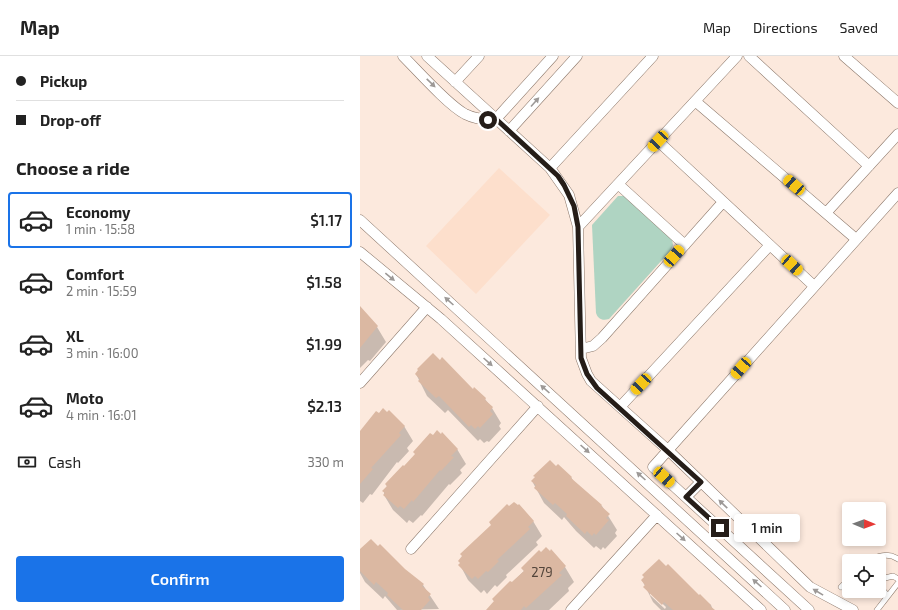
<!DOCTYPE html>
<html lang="en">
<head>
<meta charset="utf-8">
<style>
	:root { --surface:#fff; --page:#f6f6f6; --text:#222; --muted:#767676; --line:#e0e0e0; --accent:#1a73e8 }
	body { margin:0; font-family:"Exo 2",sans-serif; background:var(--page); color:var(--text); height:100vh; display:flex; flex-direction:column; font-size:15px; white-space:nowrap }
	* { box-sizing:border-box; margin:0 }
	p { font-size:13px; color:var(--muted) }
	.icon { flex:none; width:22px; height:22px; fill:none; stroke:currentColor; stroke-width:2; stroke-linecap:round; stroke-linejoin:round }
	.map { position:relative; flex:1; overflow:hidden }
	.side { display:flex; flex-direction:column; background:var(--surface); width:360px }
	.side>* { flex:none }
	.hud { display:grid; align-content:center; height:88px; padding:0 16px; background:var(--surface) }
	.needle { width:26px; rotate:91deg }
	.fabs { position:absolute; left:482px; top:446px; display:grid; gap:8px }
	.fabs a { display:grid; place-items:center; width:44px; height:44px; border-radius:4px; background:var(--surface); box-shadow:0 2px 6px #0003; font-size:20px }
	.end { position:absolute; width:18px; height:18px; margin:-9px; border:5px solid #251d18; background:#fff; box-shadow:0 0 0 2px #fff }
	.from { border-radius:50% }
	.bubble { position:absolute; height:28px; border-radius:4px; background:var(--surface); box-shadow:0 2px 6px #0003; font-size:13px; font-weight:600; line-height:28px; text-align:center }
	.car { position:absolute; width:12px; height:24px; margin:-12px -6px; border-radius:5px; box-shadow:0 0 3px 1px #0007; background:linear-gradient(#f5c518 24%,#345 0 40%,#f5c518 0 76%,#345 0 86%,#f5c518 0) }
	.hud b { display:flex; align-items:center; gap:14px; height:38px; font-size:15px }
	.hud b+b { border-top:1px solid var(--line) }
	.hud i { width:10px; height:10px; background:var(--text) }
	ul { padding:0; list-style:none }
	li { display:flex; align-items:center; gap:12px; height:56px; margin:0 8px 6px; padding:0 8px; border:2px solid transparent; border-radius:4px }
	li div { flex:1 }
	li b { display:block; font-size:15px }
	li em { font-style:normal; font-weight:600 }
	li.selected { border-color:var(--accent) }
	li>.icon { width:36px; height:36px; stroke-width:1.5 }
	h2 { padding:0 16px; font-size:18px; line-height:48px }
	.pay { display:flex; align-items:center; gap:10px; height:44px; padding:0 16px; font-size:15px }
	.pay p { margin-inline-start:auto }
	.button { display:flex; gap:8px; margin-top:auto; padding:8px 16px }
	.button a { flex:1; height:46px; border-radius:4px; background:var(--accent); color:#fff; font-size:16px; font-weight:600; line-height:46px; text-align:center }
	header { display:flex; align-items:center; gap:24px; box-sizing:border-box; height:56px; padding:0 20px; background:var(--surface); border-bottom:1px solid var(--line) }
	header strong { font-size:19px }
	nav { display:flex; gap:22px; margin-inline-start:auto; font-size:14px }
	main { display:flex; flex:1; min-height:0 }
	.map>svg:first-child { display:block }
	.built { fill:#fddfcc }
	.green { fill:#afd4c2 }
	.shadow { fill:#0003; fill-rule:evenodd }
	.building { fill:#dbb8a2 }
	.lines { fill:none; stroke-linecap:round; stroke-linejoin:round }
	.lane-casing { stroke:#8b776a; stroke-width:6 }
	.street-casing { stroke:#8b776a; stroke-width:11 }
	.lane { stroke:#fff; stroke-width:5 }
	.street { stroke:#fff; stroke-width:10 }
	.oneway { fill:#9d9997 }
	.route { stroke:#251d18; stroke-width:5 }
	.labels { text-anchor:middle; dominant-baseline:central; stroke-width:4; stroke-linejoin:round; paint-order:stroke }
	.number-label { font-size:13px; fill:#52443a }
</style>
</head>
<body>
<header>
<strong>Map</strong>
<nav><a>Map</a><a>Directions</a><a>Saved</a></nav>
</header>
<main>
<section class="side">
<div class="hud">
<b><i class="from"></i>Pickup</b>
<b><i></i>Drop-off</b>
</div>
<h2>Choose a ride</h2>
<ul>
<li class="selected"><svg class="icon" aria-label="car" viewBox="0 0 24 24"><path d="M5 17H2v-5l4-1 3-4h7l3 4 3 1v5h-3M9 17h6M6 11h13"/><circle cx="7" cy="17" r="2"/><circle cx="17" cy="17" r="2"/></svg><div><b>Economy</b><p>1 min · 15:58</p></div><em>$1.17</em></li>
<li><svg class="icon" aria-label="car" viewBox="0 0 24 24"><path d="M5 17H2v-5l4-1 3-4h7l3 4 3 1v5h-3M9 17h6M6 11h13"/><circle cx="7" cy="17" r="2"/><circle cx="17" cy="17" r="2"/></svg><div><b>Comfort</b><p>2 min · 15:59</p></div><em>$1.58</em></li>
<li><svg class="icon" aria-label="car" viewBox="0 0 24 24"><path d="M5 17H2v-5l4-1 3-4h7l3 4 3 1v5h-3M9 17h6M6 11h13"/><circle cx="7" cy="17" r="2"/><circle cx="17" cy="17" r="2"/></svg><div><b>XL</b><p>3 min · 16:00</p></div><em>$1.99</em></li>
<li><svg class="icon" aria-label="car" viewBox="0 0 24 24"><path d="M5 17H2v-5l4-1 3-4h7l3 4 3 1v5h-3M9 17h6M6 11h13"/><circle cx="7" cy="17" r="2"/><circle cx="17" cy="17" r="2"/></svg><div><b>Moto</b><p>4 min · 16:01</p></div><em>$2.13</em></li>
</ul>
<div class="pay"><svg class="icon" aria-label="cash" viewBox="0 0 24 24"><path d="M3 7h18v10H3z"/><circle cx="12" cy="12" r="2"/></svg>Cash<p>330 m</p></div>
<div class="button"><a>Confirm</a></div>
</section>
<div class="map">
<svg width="538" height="554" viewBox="0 0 538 554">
	<rect width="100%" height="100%" fill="#fce9dd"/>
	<path class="built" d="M139 112 190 159 116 238 66 190Z"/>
	<path class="green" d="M258 140H264L312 183 313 189 311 194 249 263C242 265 238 263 236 257L232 169Z"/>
	<path class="shadow" d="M0 255 17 271 26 286 10 305 8 304 0 312Z
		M56 318 113 334 125 343 132 352 141 367 139 370 141 373 129 386 127 385 124 387 120 383 118 385 88 354 85 357 67 340Z
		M44 370 53 385 47 392 49 395 38 407 37 406 12 439 10 438 3 447 0 445V382Z
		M97 393 106 408 100 414 102 417 90 429 89 428 62 460 61 459 53 467 49 464 47 467 33 454 24 439V435L27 431 26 428 44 412Z
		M211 421 214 426 242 450 257 474 255 477 257 480 245 493 243 491 241 494 236 490 234 492 216 475 204 461 202 464 184 447 172 425Z
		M173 465 182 480 176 486 178 489 146 519 147 521 137 531 135 529 127 538 124 534 121 537 108 524 100 509Z
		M0 495 44 514 63 529 79 553 37 554 25 540 23 543 5 526 0 517Z
		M191 495 205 511 214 526 208 532 209 535 189 554H132L135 546 133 544 164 515 162 512 181 497Z
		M282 524 339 540 351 549 353 554H301L293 546ZM290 536 306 551 305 553 290 539Z"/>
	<path class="building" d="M0 250 18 270 0 292Z
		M73 297 80 304 82 301 113 333 114 331 126 342 125 344 133 351 130 355 133 358 120 372 118 370 115 373 111 369 109 371 79 340 76 342 58 325 60 323 55 318 58 314 57 313Z
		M23 352 27 356 29 354 45 370 39 377 41 379 11 412 13 413 0 428V375L16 355 19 357Z
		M77 374 81 378 82 376 98 393 91 400 94 401 81 415 80 414 53 446 52 444 44 453 40 450 38 452 23 439 25 437 22 435 27 430 25 428 43 409 44 410 55 398 53 396 70 377 73 379Z
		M190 404 196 410 198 408 212 421 211 422 242 449 241 450 250 458 246 462 249 464 236 479 234 477 232 480 227 475 225 478 206 460 207 458 195 447 193 449 174 432 176 429 171 425 175 421 173 420Z
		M154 446 158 449 159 448 174 465 168 471 170 473 137 504 139 505 128 516 126 515 118 523 115 520 112 523 98 509 100 507 98 505 102 500 100 498 131 469 129 466 147 448 149 450Z
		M11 483 18 490 20 488 45 513 64 528 62 530 71 538 68 541 70 544 61 554H43L27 539 28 537 16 526 14 529 0 515V493Z
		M186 491 190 495 191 493 206 510 199 517 202 519 166 552 164 550 161 554H126L134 545 132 543 150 525 152 526 164 515 161 512 179 494 181 496Z
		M299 503 306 510 308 508 339 539 340 538 351 549 350 550 355 554H313L304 546 302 549 283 531 285 529 281 524 284 521 282 519Z"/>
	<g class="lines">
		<g class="lane-casing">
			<path id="lane" d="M510 505C519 499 529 497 538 503
				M519 529 521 523 533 520 538 523
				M519 530 528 540
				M481 531 489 523
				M517 554 538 527"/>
		</g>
		<g class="street-casing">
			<path id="street" d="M43 0C58 15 88 49 105 58 115 63 125 64 136 63L193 0
				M67 0 190 112 209 139 218 171 221 302 227 318 231 325 309 395 450 531 493 554
				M389 0 509 110
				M484 0 538 47
				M95 26 119 0
				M335 45 496 183
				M149 75 217 0
				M298 85 454 230
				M190 112 293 0
				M258 128 325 189
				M466 157 538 78
				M0 164 425 554
				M218 171 377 0
				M0 196 81 263 401 554
				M221 293 233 290 242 282 363 146
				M0 327 67 251
				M260 351 410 189
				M326 441 341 426
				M51 493 178 350
				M211 554 297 459
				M449 554 293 411 538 137"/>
		</g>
		<use href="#lane" class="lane"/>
		<use href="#street" class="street"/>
	</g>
	<defs><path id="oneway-solid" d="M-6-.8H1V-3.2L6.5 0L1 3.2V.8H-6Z"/></defs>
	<g class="oneway">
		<use href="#oneway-solid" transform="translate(71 27) rotate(44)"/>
		<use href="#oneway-solid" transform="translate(175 46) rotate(-48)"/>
		<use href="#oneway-solid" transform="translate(30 221) rotate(39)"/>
		<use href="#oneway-solid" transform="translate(89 245) rotate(-138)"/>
		<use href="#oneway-solid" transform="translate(128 306) rotate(42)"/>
		<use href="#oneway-solid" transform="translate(185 333) rotate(-138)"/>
		<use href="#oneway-solid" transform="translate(225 393) rotate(42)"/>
		<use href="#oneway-solid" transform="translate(281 420) rotate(-138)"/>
		<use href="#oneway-solid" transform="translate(363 448) rotate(-136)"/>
		<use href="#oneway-solid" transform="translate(321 481) rotate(42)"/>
		<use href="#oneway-solid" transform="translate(397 527) rotate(-138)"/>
		<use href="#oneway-solid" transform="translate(458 536) rotate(-149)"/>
	</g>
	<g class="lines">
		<path class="route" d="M128 64 136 63 198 120 204 129 214 150 218 171 221 302 227 318 237 332 341 426 326 441 360 472"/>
	</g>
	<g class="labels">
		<g class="number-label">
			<text x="182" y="516">279</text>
		</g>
	</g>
</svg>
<div class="fabs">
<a><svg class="needle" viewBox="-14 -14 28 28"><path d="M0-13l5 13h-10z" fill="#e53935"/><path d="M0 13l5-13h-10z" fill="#767676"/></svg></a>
<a><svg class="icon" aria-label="locate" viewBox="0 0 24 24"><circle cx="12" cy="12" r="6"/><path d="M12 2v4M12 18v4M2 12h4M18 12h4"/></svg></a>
</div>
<i class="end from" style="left:128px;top:64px"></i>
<i class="end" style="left:360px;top:472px"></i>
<div class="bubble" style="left:374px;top:458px;width:66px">1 min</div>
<i class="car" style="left:298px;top:85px;rotate:223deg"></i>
<i class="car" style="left:434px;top:129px;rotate:311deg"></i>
<i class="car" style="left:314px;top:200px;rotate:41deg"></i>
<i class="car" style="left:432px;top:209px;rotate:132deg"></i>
<i class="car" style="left:381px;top:312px;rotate:221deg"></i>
<i class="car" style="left:281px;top:328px;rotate:223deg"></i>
<i class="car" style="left:304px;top:421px;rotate:132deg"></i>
</div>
</main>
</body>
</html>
